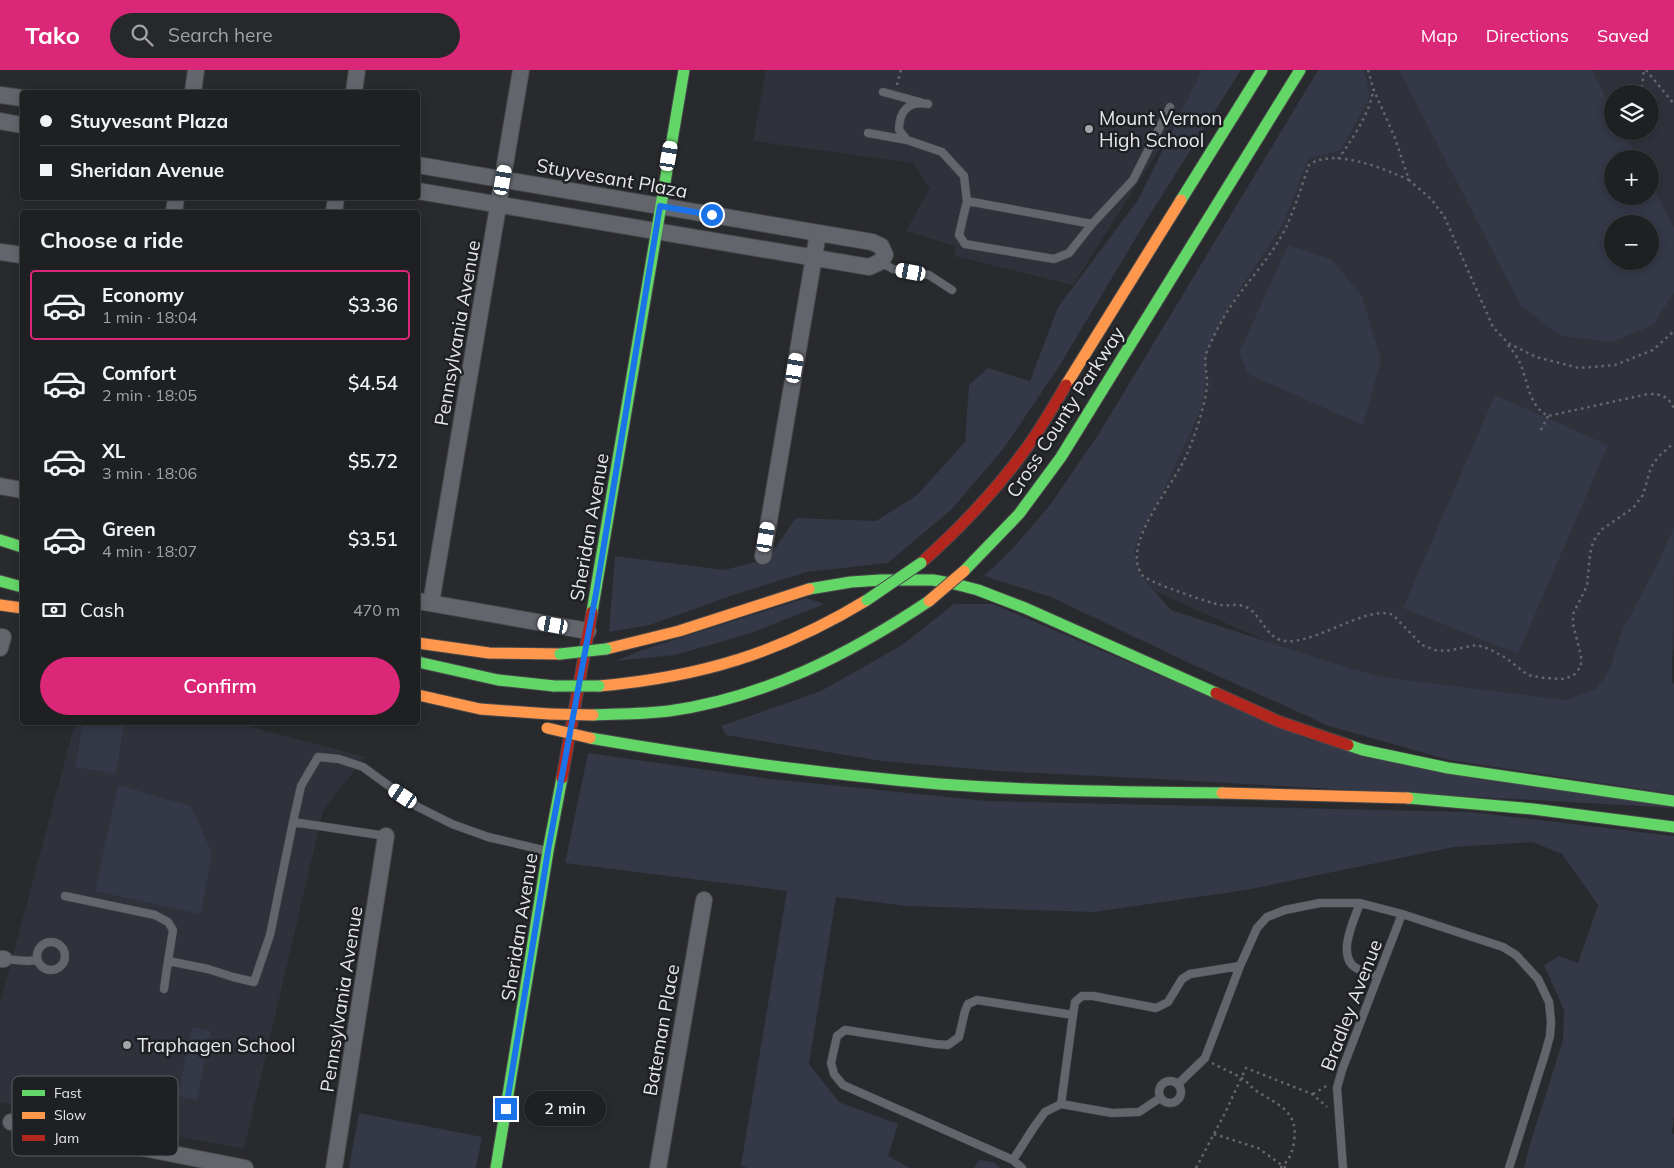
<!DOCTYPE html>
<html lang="en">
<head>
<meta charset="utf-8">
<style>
	:root { --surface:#1f2022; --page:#27282a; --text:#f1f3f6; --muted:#a1a3a5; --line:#3c3e40; --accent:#db2777 }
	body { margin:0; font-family:Mulish,sans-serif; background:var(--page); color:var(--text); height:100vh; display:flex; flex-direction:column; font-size:19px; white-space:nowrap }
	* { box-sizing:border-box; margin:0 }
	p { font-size:16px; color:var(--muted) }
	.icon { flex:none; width:28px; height:28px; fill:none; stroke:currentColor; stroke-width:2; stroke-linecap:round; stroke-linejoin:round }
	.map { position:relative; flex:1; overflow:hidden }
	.side { position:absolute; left:20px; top:140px; width:400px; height:515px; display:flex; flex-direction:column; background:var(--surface); border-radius:5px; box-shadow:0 2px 8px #0003,0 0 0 1px var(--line) }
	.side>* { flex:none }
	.guide { position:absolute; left:20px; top:20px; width:400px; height:110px; border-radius:5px; box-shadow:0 2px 8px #0003,0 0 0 1px var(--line); display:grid; align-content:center; height:110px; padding:0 20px; background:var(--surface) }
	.buttons { position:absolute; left:1604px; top:15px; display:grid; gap:10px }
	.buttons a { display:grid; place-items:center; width:55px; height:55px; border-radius:50%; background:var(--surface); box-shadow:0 2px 8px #0003,0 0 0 1px var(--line); font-size:25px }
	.end { position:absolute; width:22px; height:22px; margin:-11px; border:6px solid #1a73e8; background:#fff; box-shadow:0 0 0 2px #fff }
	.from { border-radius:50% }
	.bubble { position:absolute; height:35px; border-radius:18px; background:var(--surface); box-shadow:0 2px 8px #0003,0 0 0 1px var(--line); font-size:16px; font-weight:600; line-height:35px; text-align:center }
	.car { position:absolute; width:15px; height:30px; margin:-15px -8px; border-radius:6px; box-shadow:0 0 4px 1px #0007; background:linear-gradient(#fff 24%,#345 0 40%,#fff 0 76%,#345 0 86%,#fff 0) }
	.guide b { display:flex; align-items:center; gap:18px; height:48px; font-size:19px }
	.guide b+b { border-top:1px solid var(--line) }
	.guide i { width:12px; height:12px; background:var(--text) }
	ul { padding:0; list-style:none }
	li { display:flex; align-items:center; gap:15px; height:70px; margin:0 10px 8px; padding:0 10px; border:2px solid transparent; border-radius:5px }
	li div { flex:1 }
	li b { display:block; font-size:19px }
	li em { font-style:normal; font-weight:600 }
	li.on { border-color:var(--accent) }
	li>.icon { width:45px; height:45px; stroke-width:1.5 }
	h2 { padding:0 20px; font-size:22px; line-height:60px }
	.pay { display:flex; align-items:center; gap:12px; height:55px; padding:0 20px; font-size:19px }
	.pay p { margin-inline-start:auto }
	.button { display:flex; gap:10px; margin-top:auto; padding:10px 20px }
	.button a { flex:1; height:58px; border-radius:30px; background:var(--accent); color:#fff; font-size:20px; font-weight:600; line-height:58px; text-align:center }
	header { display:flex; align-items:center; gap:30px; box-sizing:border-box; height:70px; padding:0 25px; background:var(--accent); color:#fff }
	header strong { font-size:24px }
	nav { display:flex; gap:28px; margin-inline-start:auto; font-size:18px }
	.search { width:350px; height:45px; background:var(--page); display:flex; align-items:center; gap:12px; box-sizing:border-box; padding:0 18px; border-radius:28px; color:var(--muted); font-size:19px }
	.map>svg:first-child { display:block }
	.built { fill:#2f323b; fill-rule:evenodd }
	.green { fill:#343847; fill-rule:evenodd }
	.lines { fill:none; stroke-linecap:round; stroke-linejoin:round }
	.lane-casing { stroke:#48484a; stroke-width:9 }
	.street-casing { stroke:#48484a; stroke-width:18 }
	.fast-casing { stroke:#48484a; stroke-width:13 }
	.slow-casing { stroke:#48484a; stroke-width:13 }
	.jam-casing { stroke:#48484a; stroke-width:13 }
	.path { stroke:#66676e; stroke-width:2.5; stroke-dasharray:2.5 4; stroke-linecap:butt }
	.lane { stroke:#63656d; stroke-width:8 }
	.street { stroke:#63656d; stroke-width:16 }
	.fast { stroke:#63d668; stroke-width:11 }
	.slow { stroke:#ff974d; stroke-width:11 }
	.jam { stroke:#b3261e; stroke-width:11 }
	.fast-bridge-casing { stroke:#48484a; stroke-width:13; stroke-linecap:butt }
	.slow-bridge-casing { stroke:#48484a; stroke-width:13; stroke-linecap:butt }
	.fast-bridge { stroke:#63d668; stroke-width:11 }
	.slow-bridge { stroke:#ff974d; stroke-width:11 }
	.route { stroke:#1a73e8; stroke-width:6 }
	.poi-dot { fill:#a4a5a8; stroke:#1f2024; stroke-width:2 }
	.labels { text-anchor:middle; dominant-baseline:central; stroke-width:5; stroke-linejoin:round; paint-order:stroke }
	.poi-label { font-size:19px; fill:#e6e7ea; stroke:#1f2024; text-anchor:start }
	.street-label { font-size:19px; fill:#e6e7ea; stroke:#1f2024 }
	.key { fill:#1f2024; stroke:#5b5c5f; stroke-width:1 }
	.key-label { font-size:14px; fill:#e6e7ea }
</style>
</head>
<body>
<header>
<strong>Tako</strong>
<div class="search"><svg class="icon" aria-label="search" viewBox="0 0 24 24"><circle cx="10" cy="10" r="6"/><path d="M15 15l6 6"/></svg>Search here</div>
<nav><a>Map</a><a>Directions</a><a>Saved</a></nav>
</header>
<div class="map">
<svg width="1674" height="1098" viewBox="0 0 1674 1098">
	<rect width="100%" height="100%" fill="#292a2d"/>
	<path class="built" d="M766 0H1210L1073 215 954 186 955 176 906 161 930 118 913 93 753 71Z
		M1341 0H1674V578L1648 657 1352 610 1055 476ZM1612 24H1650V61H1612ZM1612 89H1650V126H1612ZM1612 154H1650V191H1612Z
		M75 653H236L365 687 323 741 244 1079 0 1032V934Z"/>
	<path class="green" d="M1202 0H1241L1149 146 1060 295 1004 378 952 439 888 493 807 502 733 525 650 555 609 562 615 486 724 500 767 489 796 448 876 451 917 425 965 372 969 315 988 298 1030 311 1058 237 1138 130Z
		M1318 0H1364L1370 27 1341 80 1309 88 1282 156 1235 226 1207 282 1205 318 1201 339 1161 426 1139 466 1134 482 1140 505 1171 540 1335 594 1382 607 1566 630 1596 619 1609 601 1622 561 1659 491 1674 457 1672 612 1674 614V724L1449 690 1329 656 1185 591 1051 527 984 506 1014 477 1050 435 1100 362Z
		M1399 0H1592L1612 39V61H1624L1638 89H1612V126H1650V111L1674 158V223L1653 255 1612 272 1561 266 1521 236ZM1612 154H1650V191H1612Z
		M1288 175 1331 189 1362 226 1381 290 1363 355 1248 304 1239 283Z
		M1495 325 1608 375 1518 584 1403 538Z
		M806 528 825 534 748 564 675 585 616 591 639 581Z
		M954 534H993L1310 670 1674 738 1158 709 998 701 882 691 726 665 721 656 821 621 902 575Z
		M83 653H114L124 654 116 704 75 697Z
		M588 683 771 709 987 731 1470 742 1674 766V1046L1672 1064H1674V1098H1524L1530 1074 1563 970 1564 940 1544 895 1559 886 1578 893 1598 835 1562 784 1532 772 1454 777 1246 820 1094 842 906 836 836 827 809 994 839 1032 898 1054 888 1086 910 1098H747L741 1095 787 821 565 793Z
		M118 715 191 736 212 783 201 844 95 821Z
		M192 957 211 961 197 1030 178 1026Z
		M359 1043 482 1067 476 1098H349Z
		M979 1090 994 1092 1000 1098H974Z"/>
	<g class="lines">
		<g class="lane-casing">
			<path id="lane" d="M883 22 920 32
				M868 63 907 70 942 82 964 106 967 131 959 165 965 174 1054 189 1069 183 1092 154 967 131
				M907 70 899 60C899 41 909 30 928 34
				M1092 154 1133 110 1170 37
				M880 192 893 199 929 205 952 220
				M293 752 301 716 318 687 339 689 363 697 418 737 452 754 488 767 547 781
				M65 826 155 845 168 852 173 860 168 891 208 899 233 907 254 912 270 865 293 752 386 766
				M1360 833C1354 850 1336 886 1356 898 1363 902 1371 904 1378 906
				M37 886a14 14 0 1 1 28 0a14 14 0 1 1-28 0Z
				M4 889 27 891 38 890
				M164 919 168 891
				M1073 945 1061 1034 1112 1043 1139 1042 1160 1028
				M1159 1022a11 11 0 1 1 22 0a11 11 0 1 1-22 0Z
				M1178 1014 1205 988 1240 896
				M1013 1090 1034 1057 1045 1042 1061 1034
				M1022 1098 1013 1090 843 1015 834 1004 831 993 837 966 845 960 935 974 948 975 959 967 965 941 968 934 977 930 1073 945 1075 932 1082 926H1093L1156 938 1168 932 1182 909 1190 904 1240 896 1257 858 1267 847 1285 840 1320 833H1360L1402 844 1503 877 1516 885 1538 909 1549 932 1551 951 1550 966 1545 984 1509 1098
				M1343 1098 1337 1018 1342 1000 1402 844"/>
		</g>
		<g class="street-casing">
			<path id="street" d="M193 22 196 0
				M354 22 357 0
				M0 25 22 28
				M0 51 22 55
				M418 95 872 172 881 176 885 185 880 192 869 197 418 121
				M174 142 176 128
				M334 142 336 128
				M0 182 22 185
				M0 416 22 420
				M763 486 818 163
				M418 531 588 561
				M431 533 521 0
				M0 567H3L0 578
				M0 889H4
				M11 1052 245 1098
				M334 1098 386 766
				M658 1098 704 830"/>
		</g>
		<g class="fast-casing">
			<path id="fast" d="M1181 130 1262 0
				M0 470 22 477
				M964 501 1019 444 1061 387 1300 0
				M0 511 22 517
				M809 519 851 512 881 510H933L955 514 978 520 1025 538 1216 623
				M592 542 684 0
				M418 592 498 610 554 616
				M593 645C618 644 644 644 669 641 764 628 850 584 929 531
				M590 668C706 688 822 704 939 714 1033 721 1128 722 1222 723
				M1348 675 1363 680 1448 698 1674 731
				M1408 728 1533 739 1674 757
				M496 1098 548 781 562 708"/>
		</g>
		<g class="slow-casing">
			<path id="slow" d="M1066 315 1181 130
				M0 535 22 538
				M418 573 489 583 560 584
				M606 579 679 561 809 519
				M599 616C700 607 780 583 867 530
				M418 625 480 639 550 644
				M1222 723 1408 728"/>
		</g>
		<g class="jam-casing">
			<path id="jam" d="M921 493C959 459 995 422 1025 380 1040 360 1053 337 1066 315
				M1216 623 1280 652 1348 675
				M562 708 592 542"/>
		</g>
		<path class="path" d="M1368 0 1373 18 1395 68 1409 110 1431 129 1444 146 1493 257 1508 273 1536 287 1579 298 1615 295 1653 280 1674 261
			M1646 0 1674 34
			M897 15 901 0
			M1641 24 1644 0
			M1338 89C1350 73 1372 40 1373 19
			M1409 110C1385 99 1333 77 1309 95 1300 120 1291 153 1276 175 1262 197 1243 217 1229 239 1221 251 1214 265 1208 279 1202 291 1208 303 1207 316 1205 335 1195 366 1187 384 1175 413 1126 468 1139 499 1140 502 1141 504 1143 506 1151 513 1209 533 1221 535 1228 536 1236 534 1243 536 1259 540 1263 562 1278 569 1306 582 1366 533 1393 545L1422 575 1435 580 1446 581 1477 575 1489 579 1506 588 1528 605 1544 608 1565 609 1575 604 1581 596V586L1573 554V544L1587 516 1590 484 1593 472 1601 460 1633 438 1643 425 1651 397 1659 386 1674 373
			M1508 275C1513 281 1518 288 1521 295 1528 313 1529 336 1548 346L1648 324C1661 324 1669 326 1674 339
			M1541 360 1548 346
			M1212 993C1221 998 1231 1002 1240 1007 1246 1010 1250 1016 1255 1020 1276 1034 1299 1040 1294 1071 1293 1082 1289 1091 1280 1098
			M1313 1024 1328 1015
			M1214 1064 1258 1078 1286 1098
			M1196 1098 1225 1043 1246 998 1312 1024 1327 1037"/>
		<use href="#lane" class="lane"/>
		<use href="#street" class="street"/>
		<use href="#fast" class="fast"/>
		<use href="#slow" class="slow"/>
		<use href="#jam" class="jam"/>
		<g class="fast-bridge-casing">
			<path id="fast-bridge" d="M867 530 921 493
				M560 584 606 579
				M554 616H599"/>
		</g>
		<g class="slow-bridge-casing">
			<path id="slow-bridge" d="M929 531 964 501
				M550 644 593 645
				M547 658 590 668"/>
		</g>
		<use href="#fast-bridge" class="fast-bridge"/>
		<use href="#slow-bridge" class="slow-bridge"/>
	</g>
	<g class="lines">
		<path class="route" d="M506 1039 548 781 596 523 660 136 712 145"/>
	</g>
	<g class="poi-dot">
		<circle cx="1089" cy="59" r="5"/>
		<circle cx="127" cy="975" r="5"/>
	</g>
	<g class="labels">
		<g class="poi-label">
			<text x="1099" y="48">Mount Vernon<tspan x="1099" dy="22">High School</tspan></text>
			<text x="137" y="975">Traphagen School</text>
		</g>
		<g class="street-label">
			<text transform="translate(612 108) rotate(10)">Stuyvesant Plaza</text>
			<text transform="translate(457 263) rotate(-80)">Pennsylvania Avenue</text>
			<text transform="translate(1065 342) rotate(-57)">Cross County Parkway</text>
			<text transform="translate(589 457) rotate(-80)">Sheridan Avenue</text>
			<text transform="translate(519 857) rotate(-81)">Sheridan Avenue</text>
			<text transform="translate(341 929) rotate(-81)">Pennsylvania Avenue</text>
			<text transform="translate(1351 935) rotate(-69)">Bradley Avenue</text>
			<text transform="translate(661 960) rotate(-80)">Bateman Place</text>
		</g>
	</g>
	<rect x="12" y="1006" width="166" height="80" rx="8" class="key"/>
	<rect x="22" y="1020" width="23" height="6" fill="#63d668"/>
	<rect x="22" y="1042" width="23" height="7" fill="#ff974d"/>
	<rect x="22" y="1065" width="23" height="6" fill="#b3261e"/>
	<g class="key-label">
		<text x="54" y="1028">Fast</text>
		<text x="54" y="1050">Slow</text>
		<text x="54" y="1073">Jam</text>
	</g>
</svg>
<div class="buttons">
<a><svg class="icon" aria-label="layers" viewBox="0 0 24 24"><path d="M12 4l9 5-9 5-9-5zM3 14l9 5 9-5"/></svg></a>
<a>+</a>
<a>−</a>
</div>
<i class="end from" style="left:712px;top:145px"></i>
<i class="end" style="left:506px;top:1039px"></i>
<div class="bubble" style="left:524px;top:1021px;width:82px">2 min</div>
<i class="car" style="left:669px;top:86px;rotate:10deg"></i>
<i class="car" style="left:503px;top:110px;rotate:10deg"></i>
<i class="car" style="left:911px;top:202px;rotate:280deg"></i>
<i class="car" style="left:795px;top:298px;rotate:9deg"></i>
<i class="car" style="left:766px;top:467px;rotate:10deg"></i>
<i class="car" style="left:553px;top:555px;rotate:280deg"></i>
<i class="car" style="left:403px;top:726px;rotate:304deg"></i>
<div class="guide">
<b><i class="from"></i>Stuyvesant Plaza</b>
<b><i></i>Sheridan Avenue</b>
</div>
<section class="side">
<h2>Choose a ride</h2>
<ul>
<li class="on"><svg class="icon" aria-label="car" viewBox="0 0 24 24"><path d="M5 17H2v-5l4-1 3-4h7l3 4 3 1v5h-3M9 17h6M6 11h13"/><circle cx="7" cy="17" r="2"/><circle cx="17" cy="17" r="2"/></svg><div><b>Economy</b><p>1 min · 18:04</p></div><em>$3.36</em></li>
<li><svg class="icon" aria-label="car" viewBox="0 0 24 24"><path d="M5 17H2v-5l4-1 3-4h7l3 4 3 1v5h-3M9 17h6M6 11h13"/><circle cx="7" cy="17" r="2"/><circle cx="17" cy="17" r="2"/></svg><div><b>Comfort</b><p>2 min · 18:05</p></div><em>$4.54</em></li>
<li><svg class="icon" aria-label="car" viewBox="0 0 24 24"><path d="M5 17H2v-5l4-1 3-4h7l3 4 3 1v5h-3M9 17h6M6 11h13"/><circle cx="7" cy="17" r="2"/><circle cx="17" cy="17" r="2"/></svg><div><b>XL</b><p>3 min · 18:06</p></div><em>$5.72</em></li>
<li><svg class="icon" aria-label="car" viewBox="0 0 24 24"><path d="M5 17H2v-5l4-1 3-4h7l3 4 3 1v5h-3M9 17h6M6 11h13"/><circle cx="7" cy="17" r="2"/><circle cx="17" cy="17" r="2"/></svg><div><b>Green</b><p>4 min · 18:07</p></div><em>$3.51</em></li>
</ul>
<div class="pay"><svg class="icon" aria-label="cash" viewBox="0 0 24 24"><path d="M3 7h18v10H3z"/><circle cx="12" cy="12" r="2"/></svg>Cash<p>470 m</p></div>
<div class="button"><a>Confirm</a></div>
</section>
</div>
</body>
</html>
